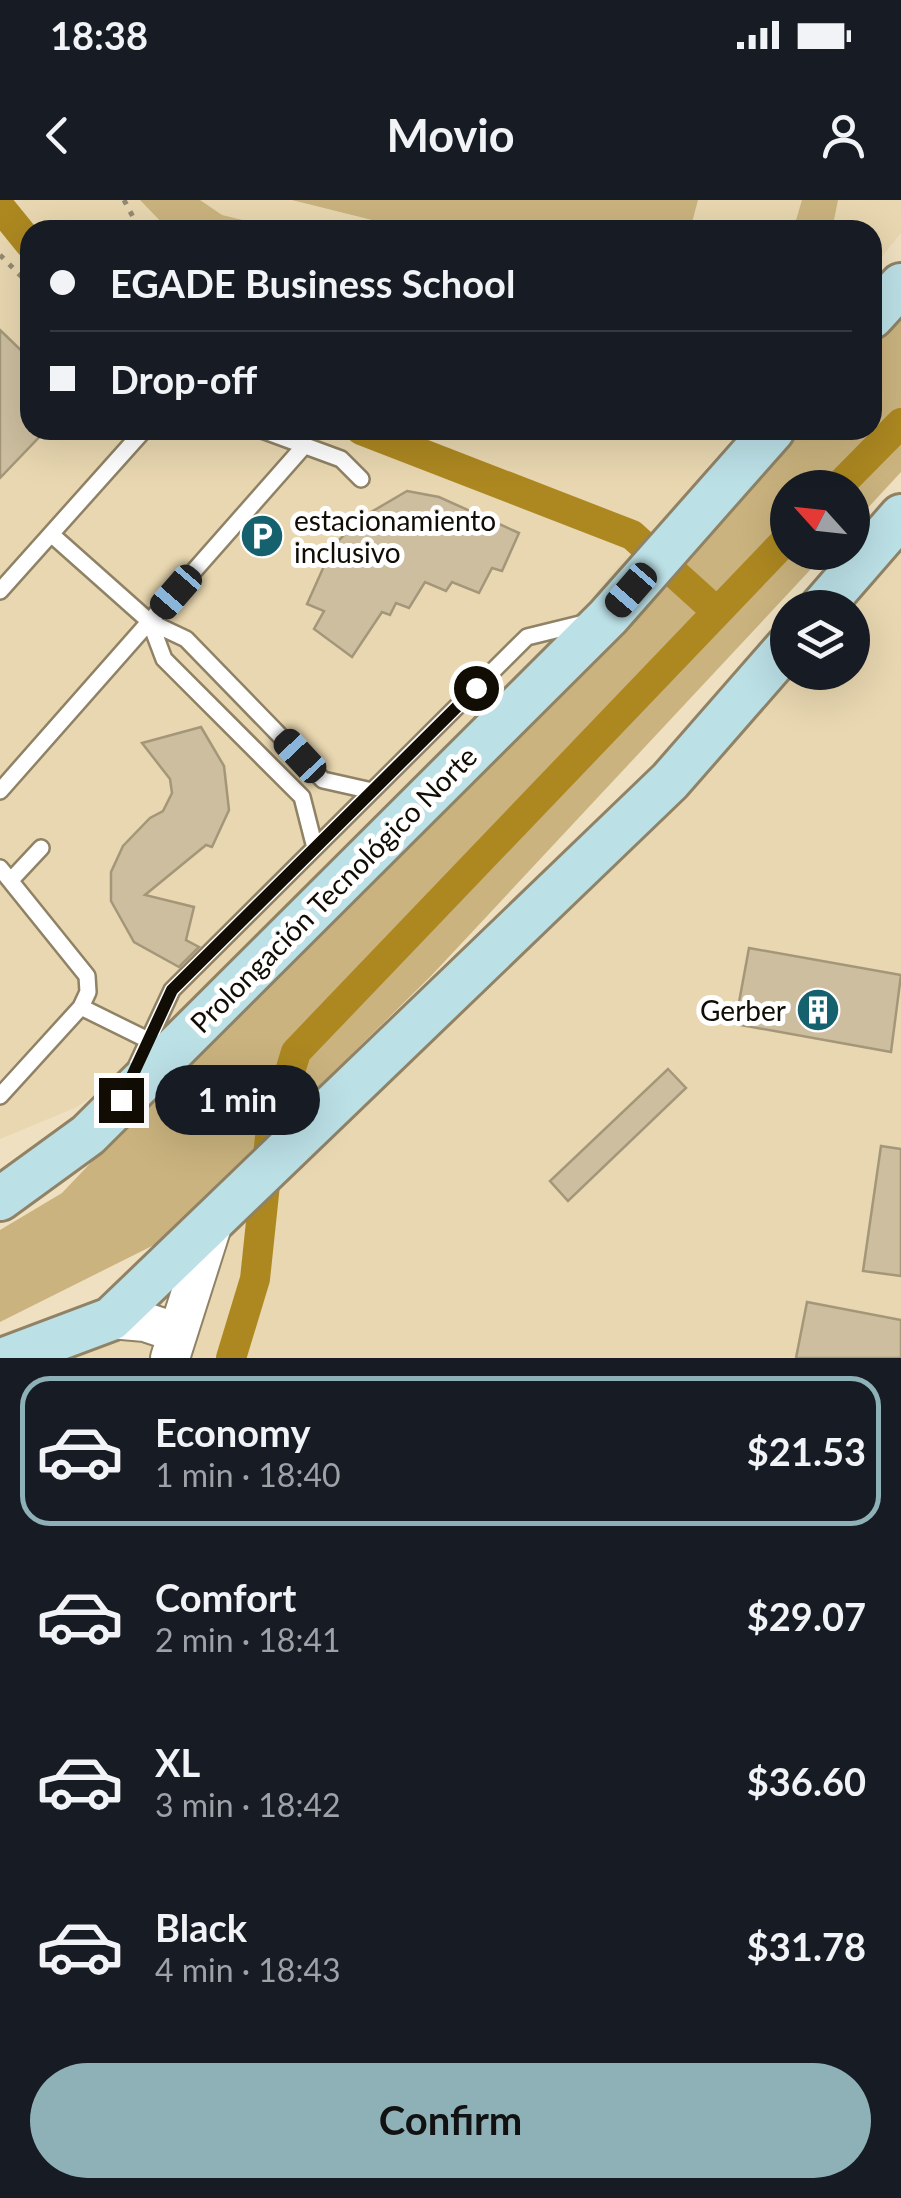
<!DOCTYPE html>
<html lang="en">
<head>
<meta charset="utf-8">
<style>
	:root { --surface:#171b24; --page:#20242c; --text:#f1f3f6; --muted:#9ea1a6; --line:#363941; --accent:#8eb1b8 }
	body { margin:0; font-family:Lato,sans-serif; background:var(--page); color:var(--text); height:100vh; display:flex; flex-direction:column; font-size:38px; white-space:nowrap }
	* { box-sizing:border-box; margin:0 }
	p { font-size:32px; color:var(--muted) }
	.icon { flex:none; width:55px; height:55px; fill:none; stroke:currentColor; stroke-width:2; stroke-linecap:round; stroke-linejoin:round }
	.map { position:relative; height:1158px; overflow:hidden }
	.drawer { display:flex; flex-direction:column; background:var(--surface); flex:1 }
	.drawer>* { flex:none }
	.top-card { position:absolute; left:20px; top:20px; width:862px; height:220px; border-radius:30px; box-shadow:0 10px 40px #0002; display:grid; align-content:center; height:220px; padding:0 30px; background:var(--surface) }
	.needle { width:65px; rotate:297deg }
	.fabs { position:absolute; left:770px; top:270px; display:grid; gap:20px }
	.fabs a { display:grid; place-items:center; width:100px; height:100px; border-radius:50%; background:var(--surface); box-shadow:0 10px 40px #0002; font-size:50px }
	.end { position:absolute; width:45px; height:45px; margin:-22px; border:12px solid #120d04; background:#fff; box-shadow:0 0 0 5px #fff }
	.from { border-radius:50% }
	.bubble { position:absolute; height:70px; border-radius:35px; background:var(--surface); box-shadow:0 10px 40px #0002; font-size:32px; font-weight:700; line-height:70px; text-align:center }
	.car { position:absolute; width:30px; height:60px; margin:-30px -15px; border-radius:12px; box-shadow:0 0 8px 2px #0007; background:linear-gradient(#222 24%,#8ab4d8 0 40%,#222 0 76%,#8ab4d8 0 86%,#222 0) }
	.top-card b { display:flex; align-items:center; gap:35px; height:95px; font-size:38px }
	.top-card b+b { border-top:2px solid var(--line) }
	.top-card i { width:25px; height:25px; background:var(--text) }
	ul { padding:18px 0 0; list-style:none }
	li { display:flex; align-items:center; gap:30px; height:150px; margin:0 20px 15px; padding:0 10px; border:5px solid transparent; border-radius:30px }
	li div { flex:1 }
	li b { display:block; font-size:38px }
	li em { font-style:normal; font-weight:700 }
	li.active { border-color:var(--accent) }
	li>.icon { width:90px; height:90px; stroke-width:1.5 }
	.button { display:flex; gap:20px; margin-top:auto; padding:20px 30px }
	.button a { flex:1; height:115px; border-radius:60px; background:var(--accent); color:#111; font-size:40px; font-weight:700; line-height:115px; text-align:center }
	.status { display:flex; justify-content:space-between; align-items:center; height:70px; padding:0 50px; background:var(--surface); direction:ltr }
	.status svg { height:28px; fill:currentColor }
	header { display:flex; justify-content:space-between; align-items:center; height:130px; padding:0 30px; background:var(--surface); font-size:45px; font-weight:700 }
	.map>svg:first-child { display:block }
	.built { fill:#e8d7b0 }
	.green { fill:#cab37e }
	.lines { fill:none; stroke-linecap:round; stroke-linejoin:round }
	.canal { stroke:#ad8821; stroke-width:30 }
	.building { fill:#ccbe9f; stroke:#a49779; stroke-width:2.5 }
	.service-casing { stroke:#8f8265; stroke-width:20 }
	.tertiary-casing { stroke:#8f8265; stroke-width:42 }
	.secondary-casing { stroke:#8f8265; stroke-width:48 }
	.path { stroke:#948a73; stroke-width:5; stroke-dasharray:5 8; stroke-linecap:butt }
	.service { stroke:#fff; stroke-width:15 }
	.tertiary { stroke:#fff; stroke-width:38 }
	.secondary { stroke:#bbe0e6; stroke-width:42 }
	.route { stroke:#120d04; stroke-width:12 }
	.labels { text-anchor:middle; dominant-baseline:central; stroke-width:10; stroke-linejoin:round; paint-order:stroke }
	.poi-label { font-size:28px; fill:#120d04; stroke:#fff; text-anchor:start }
	.street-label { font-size:28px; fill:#120d04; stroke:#fff }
</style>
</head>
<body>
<div class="status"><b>18:38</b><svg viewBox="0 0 49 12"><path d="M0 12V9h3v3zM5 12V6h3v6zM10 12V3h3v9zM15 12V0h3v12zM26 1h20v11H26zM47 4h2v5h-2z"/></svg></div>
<header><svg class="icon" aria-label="back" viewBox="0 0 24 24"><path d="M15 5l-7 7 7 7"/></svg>Movio<svg class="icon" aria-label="person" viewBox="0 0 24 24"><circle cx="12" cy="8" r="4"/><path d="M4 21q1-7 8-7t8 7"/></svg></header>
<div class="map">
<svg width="901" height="1158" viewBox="0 0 901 1158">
	<rect width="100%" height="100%" fill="#eee0c0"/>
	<path class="built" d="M0 0H901V33L873 68 872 30H30V230H739L618 373 132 868 77 907 0 939Z
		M901 316V1158H7L111 1119 178 1133 212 1026 788 472H852V408L821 407Z"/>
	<path class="green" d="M140 0H200L222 15 283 30H169Z
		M292 0H698L690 30H412Z
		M802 0H838L832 30H793Z
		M901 111V272L853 324 852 288H788V352L826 353 431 776 162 1041 0 1122V1030L62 993 788 230H872L873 141Z"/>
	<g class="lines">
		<path class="canal" d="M0 7 30 44
			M361 230 632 335 716 411
			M837 288 901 223
			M231 1158 255 1079 270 937 296 852 788 338"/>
	</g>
	<path class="building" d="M0 130 30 159V230H46L0 278Z
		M407 291 439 297 519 333 502 371 492 368 479 393 452 382 446 391 425 382 409 408 396 403 390 415 382 412 352 457 314 429 324 411 307 404 333 346 361 318Z
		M201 527 224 566 229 610 212 647 206 645 145 695 194 707 186 740 199 747 179 767 134 742 111 701V672L123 646 150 618 163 611 172 593 170 579 142 543Z
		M749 748 901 775 891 852 735 824Z
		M668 869 686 888 568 1001 550 981Z
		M881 946 901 949V1076L863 1071Z
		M807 1102 901 1120V1158H796Z"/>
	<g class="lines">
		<g class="service-casing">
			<path id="service" d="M262 230 341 259 361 279
				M51 334 150 422 186 439 323 580 372 591
				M0 391 144 230
				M150 422 164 459 302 597 315 648
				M0 591 305 245
				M0 668 87 776 88 792 81 807 0 896
				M12 679 41 648
				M81 807 154 843
				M137 865 172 790 527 437 584 423"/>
		</g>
		<g class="tertiary-casing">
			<path id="tertiary" d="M111 1119 145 1122 178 1133
				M170 1158 212 1026"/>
		</g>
		<g class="secondary-casing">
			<path id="secondary" d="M872 117 901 85
				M821 408 901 316
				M0 999 88 935 608 417 773 230
				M7 1158 111 1119 670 581 788 446"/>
		</g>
		<path class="path" d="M124 0 140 30
			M0 55 30 85
			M23 152 30 145"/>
		<use href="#service" class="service"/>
		<use href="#tertiary" class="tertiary"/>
		<use href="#secondary" class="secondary"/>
	</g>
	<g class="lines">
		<path class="route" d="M121 900 172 790 476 488"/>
	</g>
	<defs>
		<g id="parking-disc" transform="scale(2.25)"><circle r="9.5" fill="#15616d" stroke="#fff"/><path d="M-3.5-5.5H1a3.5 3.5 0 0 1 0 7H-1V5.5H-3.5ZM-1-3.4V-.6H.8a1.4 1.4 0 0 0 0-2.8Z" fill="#fff"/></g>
		<g id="building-disc" transform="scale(2.25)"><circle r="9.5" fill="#15616d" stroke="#fff"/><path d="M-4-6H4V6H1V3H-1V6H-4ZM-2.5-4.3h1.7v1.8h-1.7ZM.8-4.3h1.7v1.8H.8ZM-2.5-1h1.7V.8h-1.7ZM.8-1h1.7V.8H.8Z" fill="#fff"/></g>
	</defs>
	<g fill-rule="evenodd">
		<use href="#parking-disc" x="262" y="336"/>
		<use href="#building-disc" x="818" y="810"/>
	</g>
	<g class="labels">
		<g class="poi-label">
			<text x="294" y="320">estacionamiento<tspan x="294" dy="32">inclusivo</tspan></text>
			<text x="786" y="810" text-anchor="end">Gerber</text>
		</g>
		<g class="street-label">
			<text transform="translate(333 689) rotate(-45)">Prolongación Tecnológico Norte</text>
		</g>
	</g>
</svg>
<div class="fabs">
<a><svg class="needle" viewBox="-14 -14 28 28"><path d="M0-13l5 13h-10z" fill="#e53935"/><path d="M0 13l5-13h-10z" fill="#9ea1a6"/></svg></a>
<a><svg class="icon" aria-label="layers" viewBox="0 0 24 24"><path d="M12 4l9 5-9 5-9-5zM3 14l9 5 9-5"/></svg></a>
</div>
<i class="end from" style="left:476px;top:488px"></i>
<i class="end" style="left:121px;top:900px"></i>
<div class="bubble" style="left:155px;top:865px;width:165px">1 min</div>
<i class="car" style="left:631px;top:390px;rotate:221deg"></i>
<i class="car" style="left:176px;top:392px;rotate:221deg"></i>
<i class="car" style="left:300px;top:556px;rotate:317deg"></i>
<div class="top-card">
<b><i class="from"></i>EGADE Business School</b>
<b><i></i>Drop-off</b>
</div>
</div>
<section class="drawer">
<ul>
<li class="active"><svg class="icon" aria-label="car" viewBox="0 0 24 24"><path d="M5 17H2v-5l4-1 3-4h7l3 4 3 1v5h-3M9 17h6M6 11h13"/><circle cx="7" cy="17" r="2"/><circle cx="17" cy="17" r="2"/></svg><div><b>Economy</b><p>1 min · 18:40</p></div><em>$21.53</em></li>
<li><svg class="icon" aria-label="car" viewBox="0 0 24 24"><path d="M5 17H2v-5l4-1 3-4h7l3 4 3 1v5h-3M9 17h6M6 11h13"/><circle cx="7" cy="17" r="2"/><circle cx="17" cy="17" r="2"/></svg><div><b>Comfort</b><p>2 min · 18:41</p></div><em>$29.07</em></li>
<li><svg class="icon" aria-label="car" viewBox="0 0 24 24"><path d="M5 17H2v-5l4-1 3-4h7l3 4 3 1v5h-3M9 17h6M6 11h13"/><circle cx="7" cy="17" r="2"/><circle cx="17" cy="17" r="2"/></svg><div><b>XL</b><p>3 min · 18:42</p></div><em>$36.60</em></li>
<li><svg class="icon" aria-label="car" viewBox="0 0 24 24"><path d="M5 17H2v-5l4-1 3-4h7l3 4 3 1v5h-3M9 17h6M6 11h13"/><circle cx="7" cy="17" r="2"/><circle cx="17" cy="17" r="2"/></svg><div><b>Black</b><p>4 min · 18:43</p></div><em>$31.78</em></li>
</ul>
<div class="button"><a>Confirm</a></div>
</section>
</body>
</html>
